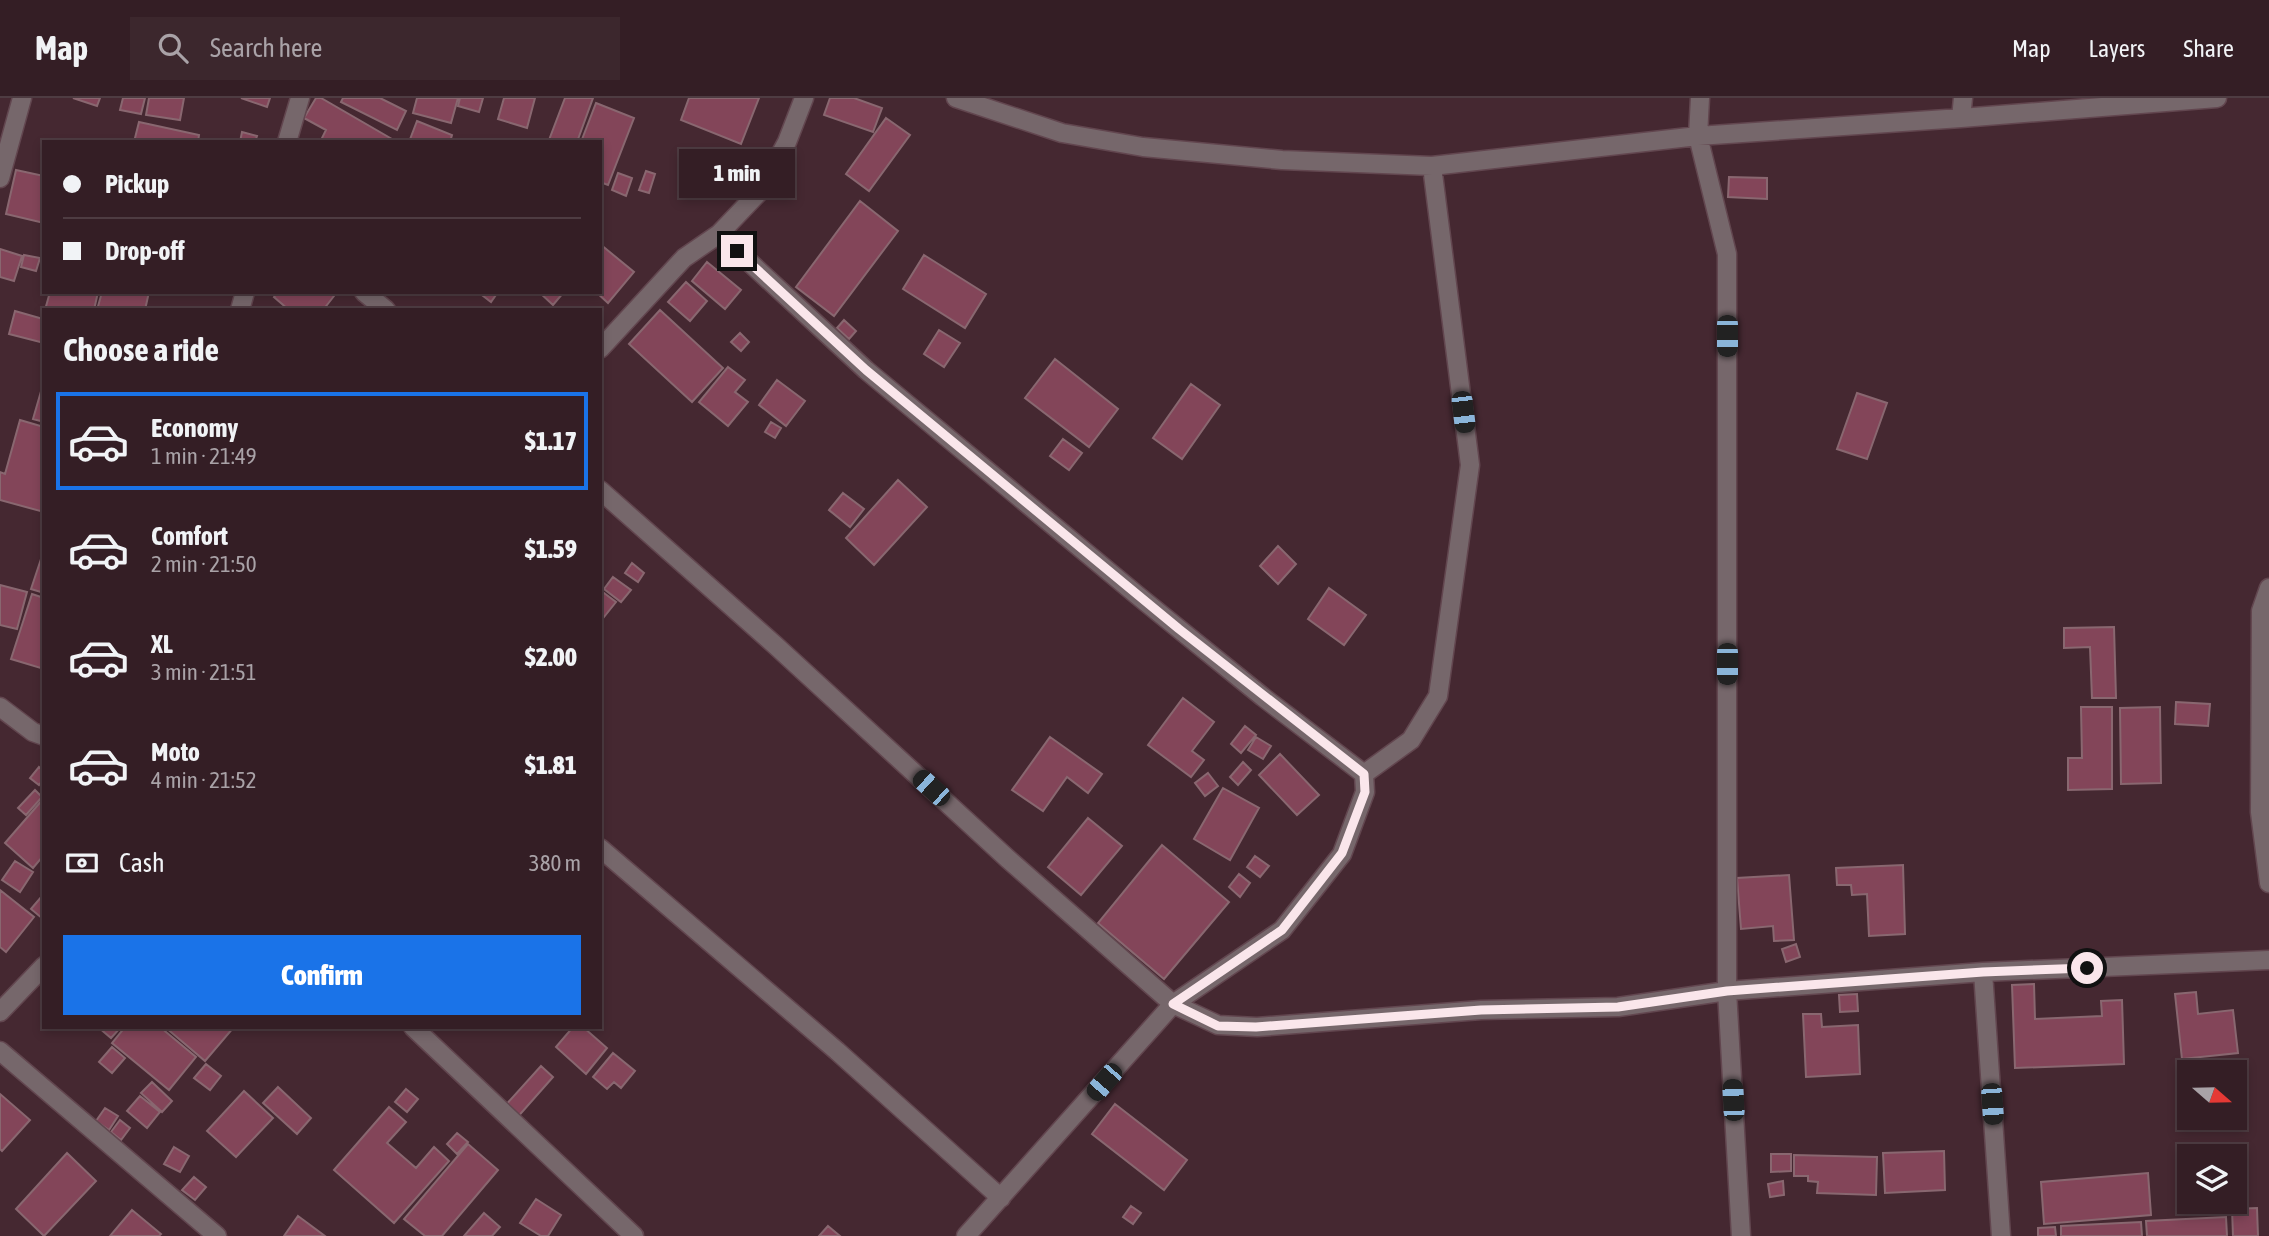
<!DOCTYPE html>
<html lang="en">
<head>
<meta charset="utf-8">
<style>
	:root { --surface:#341e25; --page:#3c272d; --text:#f1f3f6; --muted:#a9a2a7; --line:#4e3c42; --accent:#1a73e8 }
	body { margin:0; font-family:"Asap Condensed",sans-serif; background:var(--page); color:var(--text); height:100vh; display:flex; flex-direction:column; font-size:26px; white-space:nowrap }
	* { box-sizing:border-box; margin:0 }
	p { font-size:23px; color:var(--muted) }
	.icon { flex:none; width:38px; height:38px; fill:none; stroke:currentColor; stroke-width:2; stroke-linecap:round; stroke-linejoin:round }
	.map { position:relative; flex:1; overflow:hidden }
	.drawer { position:absolute; left:42px; top:210px; width:560px; height:721px; display:flex; flex-direction:column; background:var(--surface); border-radius:0px; box-shadow:0 4px 10px #0003,0 0 0 2px var(--line) }
	.drawer>* { flex:none }
	.banner { position:absolute; left:42px; top:42px; width:560px; height:154px; border-radius:0px; box-shadow:0 4px 10px #0003,0 0 0 2px var(--line); display:grid; align-content:center; height:154px; padding:0 21px; background:var(--surface) }
	.needle { width:46px; rotate:110deg }
	.fabs { position:absolute; left:2177px; top:962px; display:grid; gap:14px }
	.fabs a { display:grid; place-items:center; width:70px; height:70px; border-radius:0px; background:var(--surface); box-shadow:0 4px 10px #0003,0 0 0 2px var(--line); font-size:35px }
	.end { position:absolute; width:32px; height:32px; margin:-16px; border:9px solid #fae6eb; background:#111; box-shadow:0 0 0 4px #111 }
	.from { border-radius:50% }
	.bubble { position:absolute; height:49px; border-radius:0px; background:var(--surface); box-shadow:0 4px 10px #0003,0 0 0 2px var(--line); font-size:23px; font-weight:800; line-height:49px; text-align:center }
	.car { position:absolute; width:21px; height:42px; margin:-21px -10px; border-radius:9px; box-shadow:0 0 5px 2px #0007; background:linear-gradient(#222 24%,#8ab4d8 0 40%,#222 0 76%,#8ab4d8 0 86%,#222 0) }
	.banner b { display:flex; align-items:center; gap:24px; height:66px; font-size:26px }
	.banner b+b { border-top:2px solid var(--line) }
	.banner i { width:18px; height:18px; background:var(--text) }
	ul { padding:0; list-style:none }
	li { display:flex; align-items:center; gap:21px; height:98px; margin:0 14px 10px; padding:0 7px; border:4px solid transparent; border-radius:0px }
	li div { flex:1 }
	li b { display:block; font-size:26px }
	li em { font-style:normal; font-weight:800 }
	li.current { border-color:var(--accent) }
	li>.icon { width:63px; height:63px; stroke-width:1.5 }
	h2 { padding:0 21px; font-size:32px; line-height:84px }
	.pay { display:flex; align-items:center; gap:18px; height:77px; padding:0 21px; font-size:26px }
	.pay p { margin-inline-start:auto }
	.button { display:flex; gap:14px; margin-top:auto; padding:14px 21px }
	.button a { flex:1; height:80px; border-radius:0px; background:var(--accent); color:#fff; font-size:28px; font-weight:800; line-height:80px; text-align:center }
	header { display:flex; align-items:center; gap:42px; box-sizing:border-box; height:98px; padding:0 35px; background:var(--surface); border-bottom:2px solid var(--line) }
	header strong { font-size:33px }
	nav { display:flex; gap:38px; margin-inline-start:auto; font-size:24px }
	.search { width:490px; height:63px; background:var(--page); display:flex; align-items:center; gap:18px; box-sizing:border-box; padding:0 24px; border-radius:0px; color:var(--muted); font-size:26px }
	.map>svg:first-child { display:block }
	.building { fill:#834559; stroke:#896770; stroke-width:2 }
	.lines { fill:none; stroke-linecap:round; stroke-linejoin:round }
	.street-casing { stroke:#62464f; stroke-width:21 }
	.street { stroke:#76676b; stroke-width:18 }
	.route { stroke:#fae6eb; stroke-width:9 }
</style>
</head>
<body>
<header>
<strong>Map</strong>
<div class="search"><svg class="icon" aria-label="search" viewBox="0 0 24 24"><circle cx="10" cy="10" r="6"/><path d="M15 15l6 6"/></svg>Search here</div>
<nav><a>Map</a><a>Layers</a><a>Share</a></nav>
</header>
<div class="map">
<svg width="2269" height="1138" viewBox="0 0 2269 1138">
	<rect width="100%" height="100%" fill="#452831"/>
	<path class="building" d="M73 0H100L97 8Z
		M123 0H145L141 16 120 12Z
		M149 0H184L180 22 146 17Z
		M241 0H270L267 9Z
		M316 0H321L397 44H329L322 40 326 32 304 20Z
		M343 0H380L406 13 397 32 341 4Z
		M417 0H458L451 25 413 15Z
		M460 0H483L479 14 458 8Z
		M504 0H535L527 30 498 21Z
		M565 0H593L577 44H553L549 42Z
		M689 0H759L741 46 681 22Z
		M830 0H854L882 10 873 34 824 17Z
		M596 5 634 20 608 87 600 84V44H581Z
		M886 20 910 37 869 93 846 76Z
		M417 23 452 37 450 44H409Z
		M139 24 199 37 198 44H134Z
		M242 34 257 38 255 44H240Z
		M16 72 44 78V125L6 116Z
		M646 73 655 76 649 95 639 92Z
		M618 75 632 80 626 98 612 92Z
		M1729 79 1767 80V101L1728 99Z
		M860 103 898 133 834 218 796 189Z
		M600 146 634 174 608 205 596 194H600Z
		M0 151 22 158 14 183 0 179Z
		M24 157 40 160 36 173 21 169Z
		M924 157 986 196 965 230 903 191Z
		M707 164 741 192 725 211 692 183Z
		M686 184 707 203 690 223 668 204Z
		M50 194H98L94 212H45Z
		M102 194H149L145 212H97Z
		M278 194H329L334 198 323 212H289L274 199Z
		M478 194H498L491 204Z
		M539 194H564L553 207Z
		M660 212 723 270 692 304 629 246Z
		M15 213 43 221 44 217V245L9 236Z
		M844 222 856 233 849 241 837 230Z
		M939 232 960 245 944 269 924 256Z
		M740 235 749 244 741 253 731 244Z
		M1055 261 1118 311 1089 349 1025 300Z
		M728 269 745 282 735 294 748 304 728 328 699 304Z
		M777 282 805 303 786 328 759 307Z
		M44 283V324L33 321Z
		M1191 286 1220 307 1182 361 1153 340Z
		M1857 295 1887 305 1867 361 1837 351Z
		M20 322 44 329V414L0 402V374L5 376Z
		M771 324 781 330 775 340 765 334Z
		M1063 341 1082 355 1069 372 1050 358Z
		M898 382 927 409 874 467 846 440Z
		M843 395 864 411 850 429 829 412Z
		M1278 448 1296 466 1278 486 1260 468Z
		M44 452V495L31 491Z
		M632 465 644 475 638 484 625 475Z
		M613 479 631 492 621 504 604 491Z
		M0 487 27 494 17 531 0 527Z
		M1329 490 1366 517 1344 547 1308 521Z
		M600 492 616 504 600 524Z
		M32 496 44 500V571L11 561Z
		M2114 529 2116 600H2092L2090 549 2064 550V530Z
		M1183 600 1214 624 1192 653 1204 662 1191 679 1148 647Z
		M2176 604 2210 606 2208 628 2175 626Z
		M2081 609H2112V691L2068 692V660H2082Z
		M2160 609 2161 685 2121 686 2120 610Z
		M1245 628 1256 637 1241 655 1231 646Z
		M1050 639 1102 676 1088 695 1067 679 1043 713 1012 692Z
		M1256 639 1271 648 1263 661 1248 652Z
		M1280 656 1319 697 1297 717 1259 677Z
		M1243 664 1251 672 1238 687 1230 679Z
		M39 669 44 673V681L39 687 30 680Z
		M1208 675 1218 688 1205 698 1195 685Z
		M1223 690 1259 710 1230 762 1194 741Z
		M35 692 42 699 26 717 18 710Z
		M44 700V757L33 770 5 745Z
		M1088 720 1122 748 1081 797 1048 769Z
		M1162 747 1229 804 1164 881 1098 825Z
		M1255 758 1269 768 1260 779 1247 769Z
		M15 763 33 774 20 794 2 782Z
		M1903 767 1905 836 1869 838 1867 796 1852 797 1851 787H1837L1836 770Z
		M1239 776 1250 785 1240 799 1229 789Z
		M1789 777 1794 842 1774 843 1773 828 1741 831 1737 780Z
		M0 792 34 819 6 854 0 849Z
		M42 798 44 799 43 821 31 811Z
		M1796 846 1800 859 1786 864 1782 851Z
		M2034 886 2035 921 2102 918 2101 903 2122 902 2124 966 2015 970 2012 887Z
		M2196 894 2198 916 2233 912 2238 955 2182 961 2175 896Z
		M1857 896 1858 913 1840 914 1839 897Z
		M1803 916H1821L1822 929 1858 927 1860 976 1806 979Z
		M98 929H121L111 940Z
		M125 929H160L196 959 169 992 112 945Z
		M165 929H234L205 963Z
		M573 929H583L607 950 586 976 556 949Z
		M112 949 125 960 112 975 99 964Z
		M613 955 635 973 621 990 614 984 607 991 593 979Z
		M206 966 221 978 210 992 194 980Z
		M541 968 553 979 515 1022 503 1010Z
		M152 984 172 1003 162 1014 141 995Z
		M278 989 311 1020 297 1036 263 1005Z
		M406 991 418 1001 407 1014 395 1004Z
		M244 993 273 1020 236 1059 207 1033Z
		M0 996 30 1022 2 1053 0 1051Z
		M140 998 160 1014 147 1030 127 1013Z
		M1115 1006 1187 1062 1164 1092 1092 1036Z
		M389 1009 406 1024 387 1045 416 1070 434 1049 449 1063 394 1125 334 1072Z
		M105 1010 118 1018 109 1032 96 1023Z
		M120 1022 130 1030 121 1042 111 1034Z
		M457 1035 468 1044 457 1056 447 1046Z
		M468 1046 498 1072 442 1138H425L404 1121Z
		M174 1049 189 1058 180 1074 164 1066Z
		M1944 1053 1945 1092 1885 1095 1883 1055Z
		M67 1055 96 1083 44 1138 16 1111Z
		M1771 1056H1791V1073L1771 1074Z
		M1794 1057 1877 1059 1876 1097 1817 1095 1818 1084 1808 1083V1078H1794Z
		M2148 1075 2151 1117 2044 1126 2041 1084Z
		M194 1079 206 1089 195 1102 182 1092Z
		M1783 1083 1784 1097 1770 1099 1768 1086Z
		M536 1101 561 1117 548 1138H541L520 1125Z
		M1131 1108 1141 1115 1133 1126 1123 1119Z
		M2257 1110 2258 1138H2233L2232 1111Z
		M132 1112 161 1136 159 1138H110Z
		M484 1115 500 1129 492 1138H464Z
		M298 1118 325 1138H284Z
		M2226 1119 2227 1138H2147L2146 1123Z
		M2141 1124 2142 1138H2061V1128Z
		M828 1128 840 1138H819Z
		M2055 1129 2056 1138H2038V1130Z"/>
	<g class="lines">
		<g class="street-casing">
			<path id="street" d="M956 0 1062 35 1143 49 1282 62 1432 68 1698 38 1961 20 2217 0
				M1700 0 1698 38 1727 156V893L1741 1138
				M1961 20 1963 0
				M287 44 300 0
				M0 80 22 0
				M719 136 866 272 1137 497 1263 599 1364 676 1365 694 1342 756 1282 832 1173 906 966 1138
				M364 194 386 212
				M240 212 245 194
				M600 251 684 160 719 136 761 92 787 44 804 0
				M600 392 775 547 1008 761 1173 906 1218 927 1257 929 1481 912 1618 909 1727 893 1983 874 2269 862
				M2269 490 2261 513 2260 714 2269 785
				M0 609 33 634 44 638
				M1364 676 1411 642 1438 598 1470 367 1432 68
				M600 750 837 953 1001 1100
				M1983 874 2001 1138
				M0 914 44 868
				M413 929 634 1138
				M0 953 217 1138"/>
		</g>
		<use href="#street" class="street"/>
	</g>
	<g class="lines">
		<path class="route" d="M737 153 866 272 1179 531 1364 676 1365 694 1342 755 1282 832 1173 906 1218 928 1256 929 1481 912 1618 909 1727 893 1983 874 2087 870"/>
	</g>
</svg>
<div class="fabs">
<a><svg class="needle" viewBox="-14 -14 28 28"><path d="M0-13l5 13h-10z" fill="#e53935"/><path d="M0 13l5-13h-10z" fill="#a9a2a7"/></svg></a>
<a><svg class="icon" aria-label="layers" viewBox="0 0 24 24"><path d="M12 4l9 5-9 5-9-5zM3 14l9 5 9-5"/></svg></a>
</div>
<i class="end from" style="left:2087px;top:870px"></i>
<i class="end" style="left:737px;top:153px"></i>
<div class="bubble" style="left:679px;top:51px;width:116px">1 min</div>
<i class="car" style="left:1727px;top:238px;rotate:180deg"></i>
<i class="car" style="left:1463px;top:314px;rotate:173deg"></i>
<i class="car" style="left:1727px;top:566px;rotate:180deg"></i>
<i class="car" style="left:931px;top:690px;rotate:312deg"></i>
<i class="car" style="left:1104px;top:984px;rotate:221deg"></i>
<i class="car" style="left:1733px;top:1002px;rotate:357deg"></i>
<i class="car" style="left:1992px;top:1006px;rotate:176deg"></i>
<div class="banner">
<b><i class="from"></i>Pickup</b>
<b><i></i>Drop-off</b>
</div>
<section class="drawer">
<h2>Choose a ride</h2>
<ul>
<li class="current"><svg class="icon" aria-label="car" viewBox="0 0 24 24"><path d="M5 17H2v-5l4-1 3-4h7l3 4 3 1v5h-3M9 17h6M6 11h13"/><circle cx="7" cy="17" r="2"/><circle cx="17" cy="17" r="2"/></svg><div><b>Economy</b><p>1 min · 21:49</p></div><em>$1.17</em></li>
<li><svg class="icon" aria-label="car" viewBox="0 0 24 24"><path d="M5 17H2v-5l4-1 3-4h7l3 4 3 1v5h-3M9 17h6M6 11h13"/><circle cx="7" cy="17" r="2"/><circle cx="17" cy="17" r="2"/></svg><div><b>Comfort</b><p>2 min · 21:50</p></div><em>$1.59</em></li>
<li><svg class="icon" aria-label="car" viewBox="0 0 24 24"><path d="M5 17H2v-5l4-1 3-4h7l3 4 3 1v5h-3M9 17h6M6 11h13"/><circle cx="7" cy="17" r="2"/><circle cx="17" cy="17" r="2"/></svg><div><b>XL</b><p>3 min · 21:51</p></div><em>$2.00</em></li>
<li><svg class="icon" aria-label="car" viewBox="0 0 24 24"><path d="M5 17H2v-5l4-1 3-4h7l3 4 3 1v5h-3M9 17h6M6 11h13"/><circle cx="7" cy="17" r="2"/><circle cx="17" cy="17" r="2"/></svg><div><b>Moto</b><p>4 min · 21:52</p></div><em>$1.81</em></li>
</ul>
<div class="pay"><svg class="icon" aria-label="cash" viewBox="0 0 24 24"><path d="M3 7h18v10H3z"/><circle cx="12" cy="12" r="2"/></svg>Cash<p>380 m</p></div>
<div class="button"><a>Confirm</a></div>
</section>
</div>
</body>
</html>
